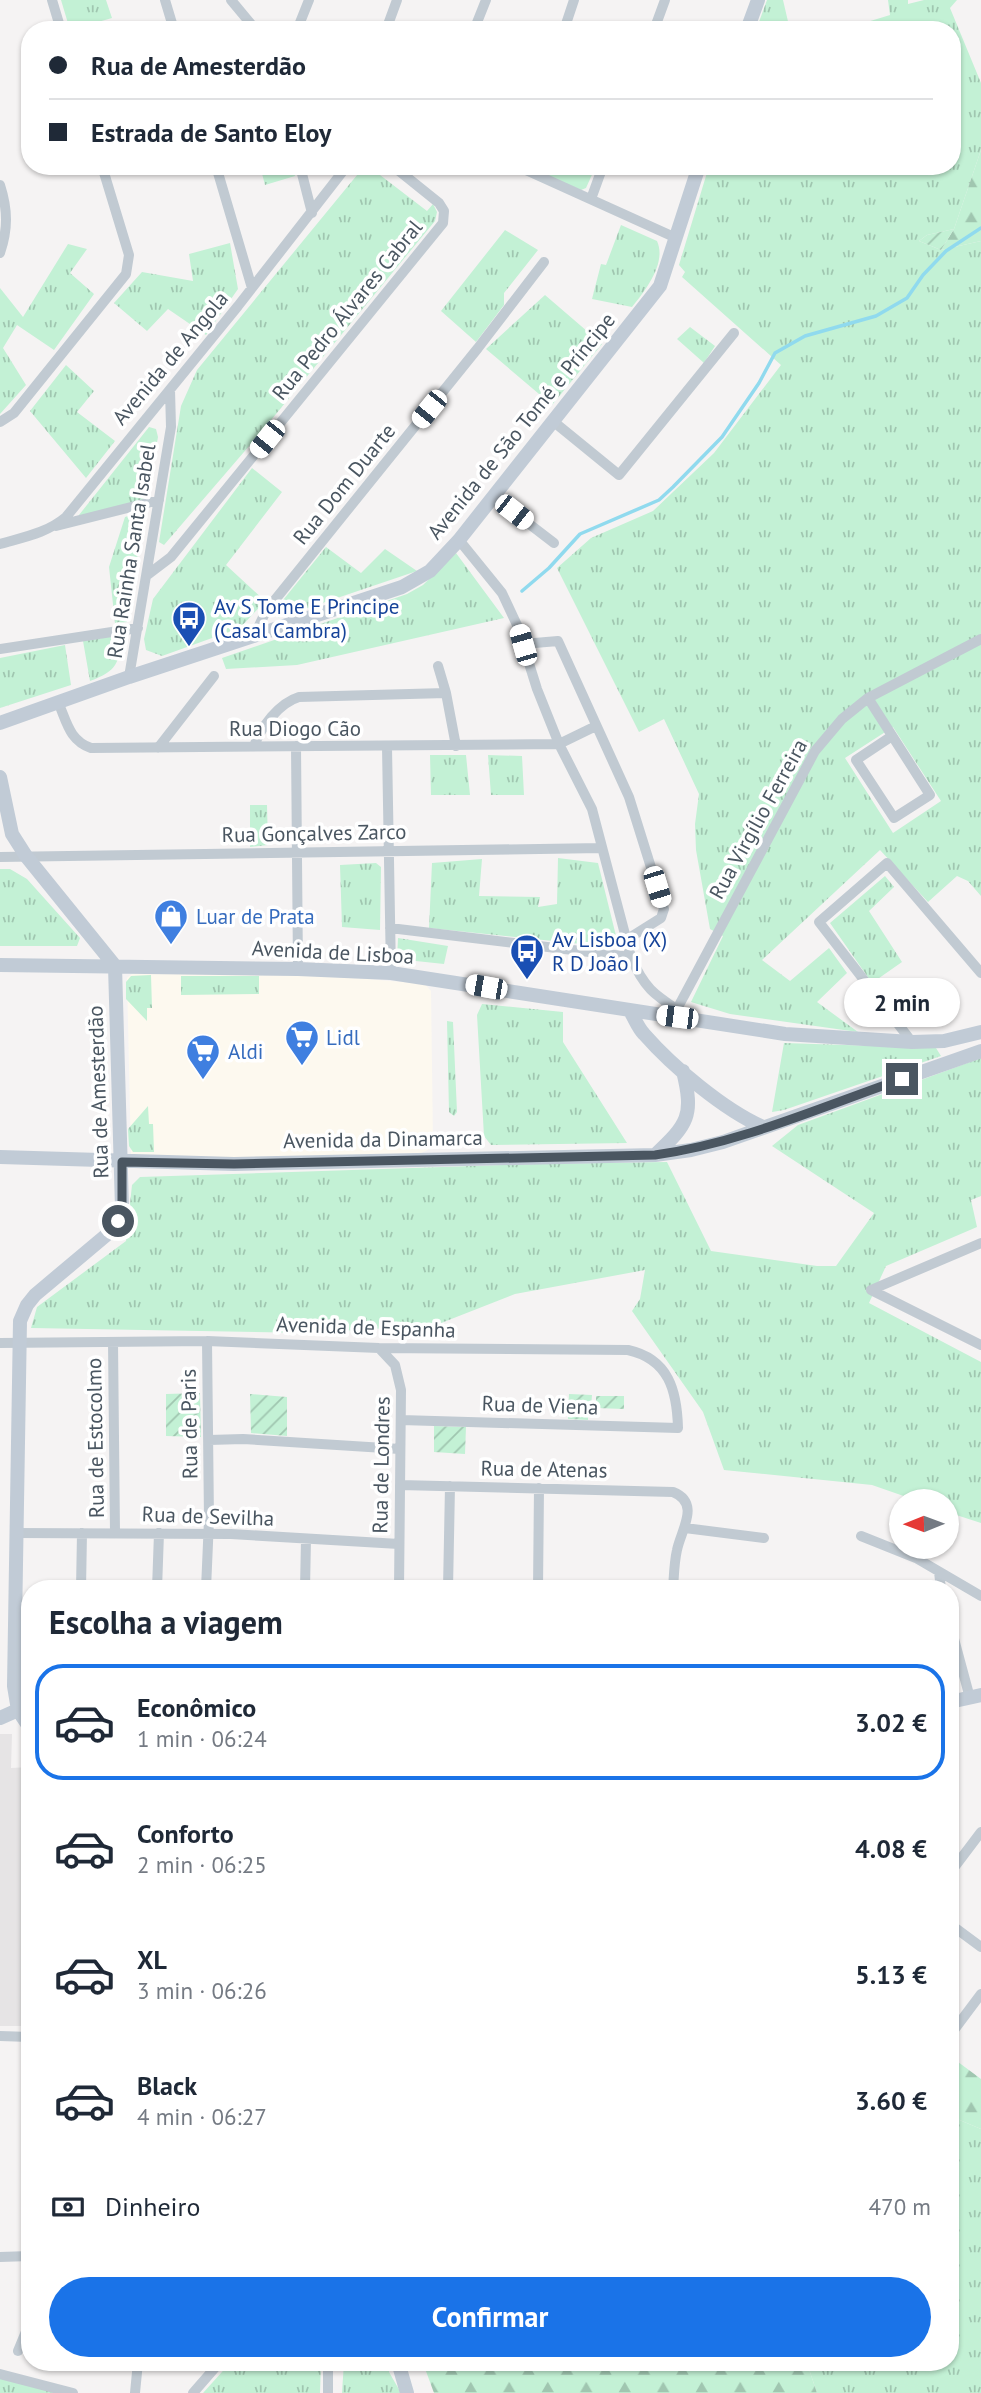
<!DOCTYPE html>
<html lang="pt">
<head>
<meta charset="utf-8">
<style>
	:root { --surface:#fff; --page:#f6f6f7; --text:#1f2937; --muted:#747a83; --line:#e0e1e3; --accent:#1a73e8 }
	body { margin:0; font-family:"PT Sans",sans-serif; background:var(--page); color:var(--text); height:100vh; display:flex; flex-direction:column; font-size:26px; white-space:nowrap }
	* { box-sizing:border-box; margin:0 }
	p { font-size:23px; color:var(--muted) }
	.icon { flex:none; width:38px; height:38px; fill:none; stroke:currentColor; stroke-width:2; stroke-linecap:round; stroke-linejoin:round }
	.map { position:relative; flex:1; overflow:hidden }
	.sheet { position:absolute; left:21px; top:1580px; width:938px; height:791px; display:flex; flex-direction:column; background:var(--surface); border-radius:28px; box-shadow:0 2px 5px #0004 }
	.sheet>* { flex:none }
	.banner { position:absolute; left:21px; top:21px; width:940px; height:154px; border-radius:28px; box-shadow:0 2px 5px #0004; display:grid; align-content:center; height:154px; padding:0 28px; background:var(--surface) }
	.needle { width:46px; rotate:269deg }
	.buttons { position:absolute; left:889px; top:1489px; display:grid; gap:14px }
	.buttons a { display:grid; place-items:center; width:70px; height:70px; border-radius:50%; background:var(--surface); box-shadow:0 2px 5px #0004; font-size:35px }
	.end { position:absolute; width:32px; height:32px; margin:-16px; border:9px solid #4a5661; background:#fff; box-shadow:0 0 0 4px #fff }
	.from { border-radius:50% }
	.bubble { position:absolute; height:49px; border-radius:24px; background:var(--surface); box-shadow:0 2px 5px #0004; font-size:23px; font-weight:600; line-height:49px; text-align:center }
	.car { position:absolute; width:21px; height:42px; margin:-21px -10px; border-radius:9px; box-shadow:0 0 5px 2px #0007; background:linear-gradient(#fff 24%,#345 0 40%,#fff 0 76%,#345 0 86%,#fff 0) }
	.banner b { display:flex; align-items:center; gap:24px; height:66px; font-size:26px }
	.banner b+b { border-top:2px solid var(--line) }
	.banner i { width:18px; height:18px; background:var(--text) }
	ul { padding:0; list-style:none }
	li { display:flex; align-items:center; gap:21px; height:116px; margin:0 14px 10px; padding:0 14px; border:4px solid transparent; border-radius:28px }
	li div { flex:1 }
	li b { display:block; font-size:26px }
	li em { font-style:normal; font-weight:600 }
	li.selected { border-color:var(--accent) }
	li>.icon { width:63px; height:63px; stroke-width:1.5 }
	h2 { padding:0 28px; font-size:32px; line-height:84px }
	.pay { display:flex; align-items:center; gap:18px; height:77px; padding:0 28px; font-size:26px }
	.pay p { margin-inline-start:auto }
	.action { display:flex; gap:14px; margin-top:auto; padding:14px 28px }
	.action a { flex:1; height:80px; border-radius:42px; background:var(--accent); color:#fff; font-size:28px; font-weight:600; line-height:80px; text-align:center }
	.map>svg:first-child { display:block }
	.commercial { fill:#fdf9ef }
	.education { fill:#e6e4e5 }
	.grass { fill:url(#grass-tufts); fill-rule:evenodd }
	.forest { fill:url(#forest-firs) }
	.garden { fill:url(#garden-furrows) }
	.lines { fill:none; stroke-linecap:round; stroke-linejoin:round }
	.stream { stroke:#90daee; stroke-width:3.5 }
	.street { stroke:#c1cad2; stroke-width:10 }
	.secondary { stroke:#c1cbd6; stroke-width:14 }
	.route { stroke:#4a5661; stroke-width:9 }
	.labels { text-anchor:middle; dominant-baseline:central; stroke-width:7; stroke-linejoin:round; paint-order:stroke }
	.street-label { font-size:21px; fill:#4a5661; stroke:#fff }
	.transit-label { font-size:21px; fill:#164399; stroke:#fff; text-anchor:start }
	.shop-label { font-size:21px; fill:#366cbe; stroke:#fff; text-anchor:start }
</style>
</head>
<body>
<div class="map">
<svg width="981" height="2393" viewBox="0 0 981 2393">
	<defs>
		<pattern id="grass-tufts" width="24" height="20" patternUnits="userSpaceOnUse" patternTransform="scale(1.75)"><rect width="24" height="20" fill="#c3f1d5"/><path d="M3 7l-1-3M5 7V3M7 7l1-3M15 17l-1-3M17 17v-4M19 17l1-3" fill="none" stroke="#a0c6b0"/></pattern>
		<pattern id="forest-firs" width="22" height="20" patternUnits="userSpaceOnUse" patternTransform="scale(1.75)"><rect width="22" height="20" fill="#c3f1d5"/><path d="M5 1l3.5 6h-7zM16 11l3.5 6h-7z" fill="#a0c6b0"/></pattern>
		<pattern id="garden-furrows" width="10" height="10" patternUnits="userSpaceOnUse" patternTransform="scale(1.75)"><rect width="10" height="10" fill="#c3f1d5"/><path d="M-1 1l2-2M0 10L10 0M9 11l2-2" fill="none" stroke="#a0c6b0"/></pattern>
	</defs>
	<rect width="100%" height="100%" fill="#f5f3f3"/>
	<path class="commercial" d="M133 973H263L367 979 425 984 431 991 433 1142 430 1149 419 1154 257 1159 131 1156 127 978Z"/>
	<path class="education" d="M0 1734H12L11 1768 30 1767V2026H0Z"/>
	<path class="grass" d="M61 0H106L112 18 70 30Z
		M767 0H783L790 30H756Z
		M888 0H908V4L924 0H957L950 8 981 83V150L954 229 927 235 919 241 941 250 981 241V896L968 881 957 876 928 902 880 850 762 960 790 981 829 948 847 973 817 1002 858 1032 730 1014 691 1002 723 936 710 929 696 850 695 824 699 794 664 719 639 732 557 568 591 538 653 511 714 453 781 365 682 277 685 272 679 265 709 166H952V30H841L890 15ZM893 727 941 801 893 833 845 758Z
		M260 166H292L295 176 265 185Z
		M366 166H377L384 169 380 175 427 211 433 204 437 212 435 221 262 431 164 545 159 542 181 406 197 370 362 169Z
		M524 166H591L595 168 586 188 581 190Z
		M621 225 657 241C667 263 645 291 632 307L592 299 601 264 606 265Z
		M505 230 538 250 504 293V305L476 342 441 311Z
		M230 243 238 289 206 335 168 309 147 331 114 303 142 272 193 281 189 254Z
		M68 244 87 249 70 273 94 294 54 350 17 325 3 348 26 385 0 414V288L23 317Z
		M545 295 602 344 552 405 486 349Z
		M690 327 715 346 704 363 677 339Z
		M66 365 94 391 77 412 115 441 86 478 30 411Z
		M149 427 156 429 158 437 147 499 80 518 79 515Z
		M252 468 282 492 226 565 265 601 240 628 162 656 146 650 144 639 153 599Z
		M145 511 127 622 115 623 109 567 125 517Z
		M326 547 361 573 385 549 417 571 278 618 275 610Z
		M456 553 504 618 297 665 226 669 222 658 407 594 423 585Z
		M121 635C120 663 117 671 90 681L83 641Z
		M65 645 71 685 0 708V658Z
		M430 755H466L470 795H431Z
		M488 755 522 756 524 795H491Z
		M250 805H267L268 845 250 847Z
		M558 858 598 863 619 948 429 928 432 863 482 859 479 896 540 897 538 907 557 904Z
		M376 863 381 867 380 930 342 927 340 865Z
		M0 869H10L27 879 80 938 77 946H0Z
		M885 876 894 887 869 911 902 962 872 983 830 923Z
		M398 938 448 946 444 964 397 959Z
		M151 975 152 1008H147V1021L126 999V982L131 976Z
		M181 976H259V994L181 995Z
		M482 1004 563 1012V1042L627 1143 491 1145 484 1136 477 1015Z
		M447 1021 453 1022 457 1112 454 1116 449 1112Z
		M784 1043 936 1048 941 1056 784 1110 772 1112Z
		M981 1058V1196L971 1200 977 1227 886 1266 869 1303 981 1362V1523L947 1512V1502L918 1501 872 1485 724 1470 703 1412 632 1311 640 1299 645 1270 515 1294 436 1325 309 1333 31 1328 37 1307 126 1241 132 1185 140 1177 535 1164 667 1162 711 1251 817 1266H836L874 1213 772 1146 798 1125Z
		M148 1106 149 1124H153L154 1152H133L129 1146 128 1129Z
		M950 2116 981 2129V2393H817L807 2363 950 2362Z
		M344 2362 389 2363V2372L401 2393H342Z
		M230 2363H321L320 2393H203Z
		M0 2377 58 2393H0Z"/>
	<path class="forest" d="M981 150V241L941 250 954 229Z
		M950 2056 981 2079V2129L950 2116Z
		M423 2363H807L817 2393H434Z"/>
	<path class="garden" d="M954 229 941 250 919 241 927 235Z
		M200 1393 201 1437 166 1436V1394Z
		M250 1394 287 1397V1436L251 1433Z
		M569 1394 592 1395 591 1408H588V1420L568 1419Z
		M596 1396H624V1409L596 1408Z
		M434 1426 466 1427 465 1454 434 1452Z"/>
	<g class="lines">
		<path class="stream" d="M522 591 549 568 580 534 659 500 673 487 722 437 759 383 775 353 805 336 876 316 907 298 923 275 946 251 981 228"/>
		<path class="street" d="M52 0 61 30
			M165 0 174 30
			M231 0 256 30
			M297 30 309 0
			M386 30 397 0
			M474 30 486 0
			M564 30 574 0
			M654 30 665 0
			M216 166 252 288
			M300 166 312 213
			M517 166 674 237
			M0 185C8 210 8 229 0 253
			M591 199 603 166
			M0 422 14 413 126 274 129 255 102 166
			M554 422 619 475 734 333
			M494 497 554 543
			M56 526 159 500
			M459 540 502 593 517 625 537 689 559 744 592 809 631 957C646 993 659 997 690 1018
			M0 544C24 537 47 533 66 517L238 306 347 166
			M146 576 171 557 443 223 444 211 439 203 393 166
			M255 634 266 611 478 348 544 262
			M523 644 558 641 629 797 664 909 661 918 626 940
			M0 649 138 628
			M438 666 446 693
			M129 677 171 427 170 390
			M868 698 930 795 894 818 856 760 892 736
			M58 702C67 722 69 740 91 748L559 744 596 726
			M254 746C261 727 279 703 299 697L446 693 456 746
			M296 746 298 969
			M387 747 391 973
			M158 748 214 676
			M0 857 602 848
			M390 928 631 957
			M677 1009 815 751 842 719 868 698 981 639
			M912 1042 819 922 887 863 981 973
			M871 1290 981 1345
			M871 1290 981 1243
			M113 1342 115 1533
			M0 1343 207 1341 379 1348 628 1350C669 1359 677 1391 678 1428L401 1420
			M379 1348 395 1365 401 1390 399 1589
			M209 1440 243 1439 400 1449
			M400 1485 673 1492C701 1503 681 1530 677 1550 674 1563 674 1576 673 1589
			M685 1528 764 1538
			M15 1533 231 1534 399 1544
			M861 1536 916 1558 981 1596
			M939 1572 941 1589
			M81 1589 82 1533
			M157 1589 159 1533
			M206 1589 209 1520 207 1341
			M305 1589 306 1539
			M448 1589 450 1486
			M538 1589 539 1488
			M950 1624 970 1698
			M950 1873 981 1832
			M950 1924 981 1947
			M954 2030 981 1994
			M0 2036 30 2037
			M0 2257 30 2256
			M18 2351 30 2322
			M0 2374 73 2393
			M135 2393 138 2362
			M193 2393 220 2362
			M328 2393V2362"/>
		<path class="secondary" d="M747 30 758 0
			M0 723 129 677 402 587 430 571 459 540 660 286 699 166
			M0 777 12 834 26 856 115 966
			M0 965 298 969 391 973 785 1034 912 1042 944 1041 981 1032
			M630 1011C635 1019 638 1028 644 1034 673 1067 724 1110 763 1127
			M655 1155C688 1124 694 1116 683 1071
			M0 1157 234 1164 655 1155 691 1150 723 1142 981 1051
			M950 1702 981 1695
			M0 1718 18 1710
			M30 1728 18 1710 14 1686 20 1321 27 1305 35 1295 110 1232 118 1221 122 1208 115 966
			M398 2362 407 2393"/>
	</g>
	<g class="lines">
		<path class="route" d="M118 1221 122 1208V1162L234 1164 655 1155C741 1143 821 1107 902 1079"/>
	</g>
	<defs>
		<g id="bus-pin" transform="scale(1.75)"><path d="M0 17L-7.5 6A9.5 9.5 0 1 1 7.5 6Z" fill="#1a4fb4" stroke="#fff"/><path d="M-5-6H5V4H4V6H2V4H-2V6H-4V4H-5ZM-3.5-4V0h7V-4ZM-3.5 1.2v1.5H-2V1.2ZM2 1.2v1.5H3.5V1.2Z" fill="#fff"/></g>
		<g id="shop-pin" transform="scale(1.75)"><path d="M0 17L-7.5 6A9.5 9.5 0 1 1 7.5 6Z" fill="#3f7fe0" stroke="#fff"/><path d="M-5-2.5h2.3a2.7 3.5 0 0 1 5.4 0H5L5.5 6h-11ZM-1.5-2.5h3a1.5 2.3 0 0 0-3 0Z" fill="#fff"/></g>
		<g id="supermarket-pin" transform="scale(1.75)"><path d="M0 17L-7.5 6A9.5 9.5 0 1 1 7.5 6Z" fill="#3f7fe0" stroke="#fff"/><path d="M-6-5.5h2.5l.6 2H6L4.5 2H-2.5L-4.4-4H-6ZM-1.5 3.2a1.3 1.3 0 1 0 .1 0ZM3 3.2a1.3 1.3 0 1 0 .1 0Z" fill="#fff"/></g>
	</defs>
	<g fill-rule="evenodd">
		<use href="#bus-pin" x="189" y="618"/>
		<use href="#shop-pin" x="171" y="916"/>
		<use href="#bus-pin" x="527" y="951"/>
		<use href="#supermarket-pin" x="302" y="1037"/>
		<use href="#supermarket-pin" x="203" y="1051"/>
	</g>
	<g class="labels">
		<g class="street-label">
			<text transform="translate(347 310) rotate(-51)">Rua Pedro Álvares Cabral</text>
			<text transform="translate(170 358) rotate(-50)">Avenida de Angola</text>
			<text transform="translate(521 426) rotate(-51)">Avenida de São Tomé e Príncipe</text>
			<text transform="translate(344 484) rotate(-51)">Rua Dom Duarte</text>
			<text transform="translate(131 551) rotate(-81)">Rua Rainha Santa Isabel</text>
			<text x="295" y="728">Rua Diogo Cão</text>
			<text transform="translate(758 819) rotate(-61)">Rua Virgílio Ferreira</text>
			<text transform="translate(314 833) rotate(-1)">Rua Gonçalves Zarco</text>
			<text transform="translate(333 952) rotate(3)">Avenida de Lisboa</text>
			<text transform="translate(98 1092) rotate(-92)">Rua de Amesterdão</text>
			<text transform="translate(383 1139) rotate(-1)">Avenida da Dinamarca</text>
			<text transform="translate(366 1327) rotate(2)">Avenida de Espanha</text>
			<text transform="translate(540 1405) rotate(2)">Rua de Viena</text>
			<text transform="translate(189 1424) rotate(-91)">Rua de Paris</text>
			<text transform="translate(95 1438) rotate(-91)">Rua de Estocolmo</text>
			<text transform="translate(381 1465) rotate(-89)">Rua de Londres</text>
			<text transform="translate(544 1469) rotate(1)">Rua de Atenas</text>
			<text transform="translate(208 1516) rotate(2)">Rua de Sevilha</text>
		</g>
		<g class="transit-label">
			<text x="214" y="606">Av S Tome E Principe<tspan x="214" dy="24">(Casal Cambra)</tspan></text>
			<text x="552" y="939">Av Lisboa (X)<tspan x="552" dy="24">R D João I</tspan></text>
		</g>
		<g class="shop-label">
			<text x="196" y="916">Luar de Prata</text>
			<text x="326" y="1037">Lidl</text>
			<text x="228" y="1051">Aldi</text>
		</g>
	</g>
</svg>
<div class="buttons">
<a><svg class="needle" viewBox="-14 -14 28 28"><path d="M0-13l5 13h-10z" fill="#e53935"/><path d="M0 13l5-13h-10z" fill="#747a83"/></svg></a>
</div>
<i class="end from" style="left:118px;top:1221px"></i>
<i class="end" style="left:902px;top:1079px"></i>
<div class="bubble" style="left:844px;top:978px;width:116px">2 min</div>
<i class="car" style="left:429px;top:409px;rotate:219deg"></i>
<i class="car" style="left:267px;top:439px;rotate:219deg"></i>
<i class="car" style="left:514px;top:512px;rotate:128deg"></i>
<i class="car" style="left:523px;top:645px;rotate:344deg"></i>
<i class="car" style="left:657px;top:887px;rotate:163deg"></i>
<i class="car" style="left:486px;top:987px;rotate:280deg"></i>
<i class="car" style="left:677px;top:1017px;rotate:277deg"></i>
<div class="banner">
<b><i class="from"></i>Rua de Amesterdão</b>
<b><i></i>Estrada de Santo Eloy</b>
</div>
<section class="sheet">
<h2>Escolha a viagem</h2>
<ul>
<li class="selected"><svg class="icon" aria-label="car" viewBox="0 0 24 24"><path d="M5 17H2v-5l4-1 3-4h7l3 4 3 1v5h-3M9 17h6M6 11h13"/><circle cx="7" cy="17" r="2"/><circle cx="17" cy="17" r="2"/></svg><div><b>Econômico</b><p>1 min · 06:24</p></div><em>3.02 €</em></li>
<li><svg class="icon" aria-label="car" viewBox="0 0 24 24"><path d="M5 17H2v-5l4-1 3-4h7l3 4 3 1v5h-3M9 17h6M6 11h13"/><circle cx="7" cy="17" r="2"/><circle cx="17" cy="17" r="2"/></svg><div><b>Conforto</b><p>2 min · 06:25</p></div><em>4.08 €</em></li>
<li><svg class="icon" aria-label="car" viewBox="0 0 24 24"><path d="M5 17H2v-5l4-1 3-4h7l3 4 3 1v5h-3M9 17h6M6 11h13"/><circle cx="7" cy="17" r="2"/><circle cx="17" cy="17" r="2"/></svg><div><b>XL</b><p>3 min · 06:26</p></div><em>5.13 €</em></li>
<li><svg class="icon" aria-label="car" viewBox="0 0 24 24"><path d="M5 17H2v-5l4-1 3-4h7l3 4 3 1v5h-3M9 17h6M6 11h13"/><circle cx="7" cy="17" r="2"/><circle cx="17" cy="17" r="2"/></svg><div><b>Black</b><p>4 min · 06:27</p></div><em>3.60 €</em></li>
</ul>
<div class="pay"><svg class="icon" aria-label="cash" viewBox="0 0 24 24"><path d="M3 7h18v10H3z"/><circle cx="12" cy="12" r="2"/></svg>Dinheiro<p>470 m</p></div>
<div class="action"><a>Confirmar</a></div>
</section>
</div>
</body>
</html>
